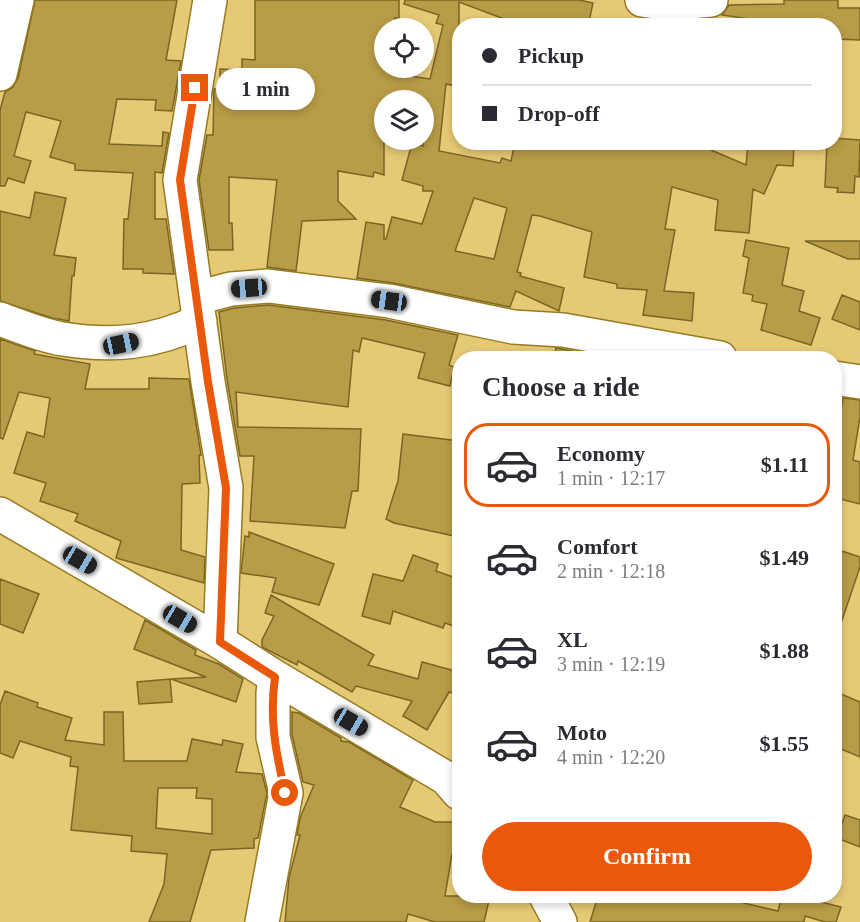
<!DOCTYPE html>
<html lang="en">
<head>
<meta charset="utf-8">
<style>
	:root { --surface:#fff; --page:#f2f2f3; --text:#2b2b33; --muted:#7c7c81; --line:#e1e1e2; --accent:#ea580c }
	body { margin:0; font-family:Georgia,serif; background:var(--page); color:var(--text); height:100vh; display:flex; flex-direction:column; font-size:22px; white-space:nowrap }
	* { box-sizing:border-box; margin:0 }
	p { font-size:20px; color:var(--muted) }
	.icon { flex:none; width:33px; height:33px; fill:none; stroke:currentColor; stroke-width:2; stroke-linecap:round; stroke-linejoin:round }
	.map { position:relative; flex:1; overflow:hidden }
	.side { position:absolute; left:452px; top:351px; width:390px; height:552px; display:flex; flex-direction:column; background:var(--surface); border-radius:24px; box-shadow:0 3px 9px #0003 }
	.side>* { flex:none }
	.hud { position:absolute; left:452px; top:18px; width:390px; height:132px; border-radius:24px; box-shadow:0 3px 9px #0003; display:grid; align-content:center; height:132px; padding:0 30px; background:var(--surface) }
	.buttons { position:absolute; left:374px; top:18px; display:grid; gap:12px }
	.buttons a { display:grid; place-items:center; width:60px; height:60px; border-radius:50%; background:var(--surface); box-shadow:0 3px 9px #0003; font-size:30px }
	.end { position:absolute; width:27px; height:27px; margin:-14px; border:8px solid #ea580c; background:#fff; box-shadow:0 0 0 3px #fff }
	.from { border-radius:50% }
	.bubble { position:absolute; height:42px; border-radius:21px; background:var(--surface); box-shadow:0 3px 9px #0003; font-size:20px; font-weight:800; line-height:42px; text-align:center }
	.car { position:absolute; width:18px; height:36px; margin:-18px -9px; border-radius:8px; box-shadow:0 0 4px 2px #0007; background:linear-gradient(#222 24%,#8ab4d8 0 40%,#222 0 76%,#8ab4d8 0 86%,#222 0) }
	.hud b { display:flex; align-items:center; gap:21px; height:57px; font-size:22px }
	.hud b+b { border-top:2px solid var(--line) }
	.hud i { width:15px; height:15px; background:var(--text) }
	ul { padding:0; list-style:none }
	li { display:flex; align-items:center; gap:18px; height:84px; margin:0 12px 9px; padding:0 18px; border:3px solid transparent; border-radius:24px }
	li div { flex:1 }
	li b { display:block; font-size:22px }
	li em { font-style:normal; font-weight:800 }
	li.current { border-color:var(--accent) }
	li>.icon { width:54px; height:54px; stroke-width:1.5 }
	h2 { padding:0 30px; font-size:27px; line-height:72px }
	.cta { display:flex; gap:12px; margin-top:auto; padding:12px 30px }
	.cta a { flex:1; height:69px; border-radius:36px; background:var(--accent); color:#fff; font-size:24px; font-weight:800; line-height:69px; text-align:center }
	.map>svg:first-child { display:block }
	.building { fill:#b99c47; stroke:#7a6523; stroke-width:1.5; fill-rule:evenodd }
	.lines { fill:none; stroke-linecap:round; stroke-linejoin:round }
	.minor-casing { stroke:#977b21; stroke-width:36 }
	.minor { stroke:#fff; stroke-width:33 }
	.route { stroke:#ea580c; stroke-width:8 }
</style>
</head>
<body>
<div class="map">
<svg width="860" height="922" viewBox="0 0 860 922">
	<rect width="100%" height="100%" fill="#e6c975"/>
	<path class="building" d="M35 0H177L166 60 181 61 172 111 155 110 156 100 117 99 109 144 162 146 163 132 169 133 162 173 155 172V219H166L174 274 143 273V269H123L124 219H128L133 173 75 170V164L50 157 61 121 26 112 14 156 31 161 24 183 8 178 5 186H0V110L5 92 13 87 18 78Z
		M255 0H399V18H395V28H384V68H390V73L430 79 443 25 436 23 439 15 404 4 405 0H579L593 3 588 26H523L459 2V87L446 84 439 151 500 163 502 158 511 161 515 142H713L711 150 746 165 748 144 772 145V142H794L793 166 777 165 764 194 753 189 749 233 715 230 718 200 672 187 665 229 675 230 664 291 694 293 692 321 643 315 647 290 617 288V284L584 277 592 232 540 216 532 215 517 272 521 273 520 276 564 288 559 311 516 291 510 307 393 283 357 278 366 222 384 225V239H386L392 217 422 224 433 191H423V186L402 180 412 143 423 146V100H384V175L374 172 373 177 338 171V201L356 219 302 221 296 271 267 267 277 180 229 177V223H232L233 250H209L199 180 207 135H213L214 89H220V69L242 70V59L255 60ZM474 198 507 208 494 259 455 251Z
		M784 0H838V8H860V40L834 39V26H763V22H756L757 20 722 15 729 5 784 4Z
		M834 138 860 140 859 177 855 176 854 193 837 192 838 188 825 187 827 142H834Z
		M35 192 66 198 54 255 76 258 74 276H72L69 321 52 318 0 301V211L30 218Z
		M746 240 789 248 782 285 804 291 799 311 820 318 811 345 761 330 767 304 752 301 753 295 743 293 749 258 743 256Z
		M805 241H860V259H848Z
		M842 295 860 302V330L832 319Z
		M268 305 386 320 458 335 449 365 454 367 450 386 418 378 425 353 362 338 359 352 353 350 348 407 236 392 238 427 361 429 358 491H352L345 528 250 521 254 456H240L227 379 219 312 234 308Z
		M0 339 35 351 34 354 90 364 85 389H149V378L189 379 201 455H199L200 483 182 484 181 550 205 557 204 583 116 558 121 541 75 521 78 514 40 501 46 483 14 473 27 432 44 437 50 398 19 392 3 439 0 438Z
		M556 348 577 352 575 358H553Z
		M843 398 860 400V417L853 460 860 462V504L836 498 839 488 834 487V414L840 416Z
		M403 434 459 441V537L394 523 386 519 398 481Z
		M249 532 334 564 319 605 272 592 276 578 241 573 245 536 249 537Z
		M842 551 860 557V567L837 635 834 634V573Z
		M413 555 438 564 436 571 459 579V628L445 623 443 628 393 611 390 624 362 616 373 574 403 581Z
		M0 579 39 594 23 633 0 624Z
		M271 595 374 655 368 665 418 679 422 662 459 672 456 694 449 692 427 730 403 716 412 701 356 686 352 692 298 661 297 665 262 647V640L274 616 265 613Z
		M145 620 196 650 195 655 219 664 243 679 236 702 171 679 206 677 134 649Z
		M170 679 172 702 139 704 137 682Z
		M5 691 38 703 37 707 72 718 65 740 104 745V712H123L124 761H187L192 739 222 745 223 740 243 744 236 772 262 774 267 793 258 838 254 839V848L211 850 190 922H149L164 884 167 854 131 851 132 836 71 830 78 767 70 766 71 757 20 741 13 758 0 753V705ZM158 788H197L196 798 212 799V834L156 828Z
		M834 691 860 702V757L834 746Z
		M292 712 299 713 341 738V741L349 742 413 780 400 807 435 822H459V854H452L445 896H490L484 922H435L408 914 406 922H285L289 878 300 835H297L300 818 314 785 303 782 292 735Z
		M845 815 860 820V847L837 838Z
		M598 896H714L778 911 782 896H797L841 907 836 922H825L805 916 804 922H590Z"/>
	<g class="lines">
		<g class="minor-casing">
			<path id="minor" d="M210 0 180 180 208 382 226 488 220 642
				M642 0 668 4 711 0
				M0 74 17 0
				M197 303 208 295 231 289 268 286 389 301 513 327 563 330 720 358
				M0 319C20 326 42 336 63 339 113 347 154 343 200 321
				M834 378 860 382
				M0 514 220 642 275 677 446 778 459 793
				M546 896 560 922
				M262 922 286 793 273 737V693L275 677"/>
		</g>
		<use href="#minor" class="minor"/>
	</g>
	<g class="lines">
		<path class="route" d="M195 88 180 180 208 382 226 488 220 642 275 677C269 720 276 752 285 793"/>
	</g>
</svg>
<div class="buttons">
<a><svg class="icon" aria-label="locate" viewBox="0 0 24 24"><circle cx="12" cy="12" r="6"/><path d="M12 2v4M12 18v4M2 12h4M18 12h4"/></svg></a>
<a><svg class="icon" aria-label="layers" viewBox="0 0 24 24"><path d="M12 4l9 5-9 5-9-5zM3 14l9 5 9-5"/></svg></a>
</div>
<i class="end from" style="left:285px;top:793px"></i>
<i class="end" style="left:195px;top:88px"></i>
<div class="bubble" style="left:216px;top:68px;width:99px">1 min</div>
<i class="car" style="left:249px;top:288px;rotate:266deg"></i>
<i class="car" style="left:389px;top:301px;rotate:278deg"></i>
<i class="car" style="left:121px;top:344px;rotate:78deg"></i>
<i class="car" style="left:80px;top:560px;rotate:120deg"></i>
<i class="car" style="left:180px;top:619px;rotate:120deg"></i>
<i class="car" style="left:351px;top:722px;rotate:120deg"></i>
<div class="hud">
<b><i class="from"></i>Pickup</b>
<b><i></i>Drop-off</b>
</div>
<section class="side">
<h2>Choose a ride</h2>
<ul>
<li class="current"><svg class="icon" aria-label="car" viewBox="0 0 24 24"><path d="M5 17H2v-5l4-1 3-4h7l3 4 3 1v5h-3M9 17h6M6 11h13"/><circle cx="7" cy="17" r="2"/><circle cx="17" cy="17" r="2"/></svg><div><b>Economy</b><p>1 min · 12:17</p></div><em>$1.11</em></li>
<li><svg class="icon" aria-label="car" viewBox="0 0 24 24"><path d="M5 17H2v-5l4-1 3-4h7l3 4 3 1v5h-3M9 17h6M6 11h13"/><circle cx="7" cy="17" r="2"/><circle cx="17" cy="17" r="2"/></svg><div><b>Comfort</b><p>2 min · 12:18</p></div><em>$1.49</em></li>
<li><svg class="icon" aria-label="car" viewBox="0 0 24 24"><path d="M5 17H2v-5l4-1 3-4h7l3 4 3 1v5h-3M9 17h6M6 11h13"/><circle cx="7" cy="17" r="2"/><circle cx="17" cy="17" r="2"/></svg><div><b>XL</b><p>3 min · 12:19</p></div><em>$1.88</em></li>
<li><svg class="icon" aria-label="car" viewBox="0 0 24 24"><path d="M5 17H2v-5l4-1 3-4h7l3 4 3 1v5h-3M9 17h6M6 11h13"/><circle cx="7" cy="17" r="2"/><circle cx="17" cy="17" r="2"/></svg><div><b>Moto</b><p>4 min · 12:20</p></div><em>$1.55</em></li>
</ul>
<div class="cta"><a>Confirm</a></div>
</section>
</div>
</body>
</html>
